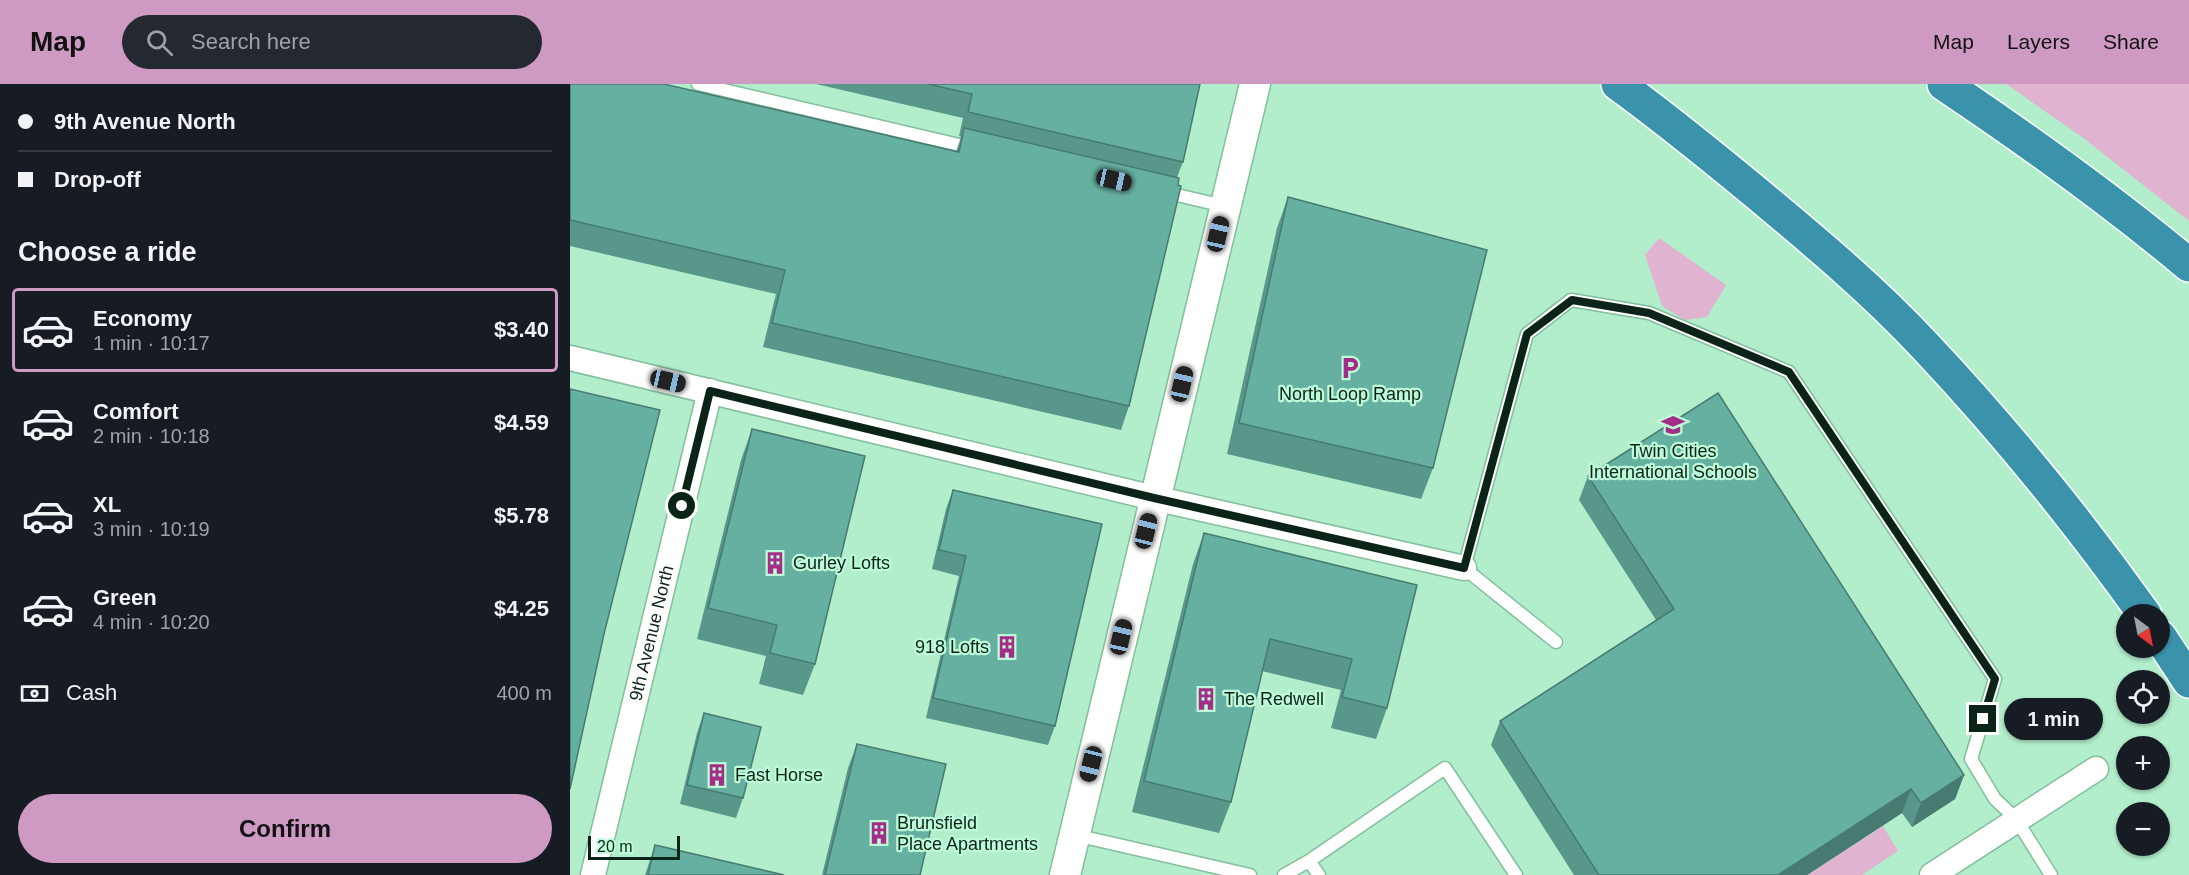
<!DOCTYPE html>
<html lang="en">
<head>
<meta charset="utf-8">
<style>
	:root { --surface:#171b24; --page:#242831; --text:#f1f3f6; --muted:#9ea1a6; --line:#363941; --accent:#ce9ac4 }
	body { margin:0; font-family:Helvetica,sans-serif; background:var(--page); color:var(--text); height:100vh; display:flex; flex-direction:column; font-size:22px; white-space:nowrap }
	* { box-sizing:border-box; margin:0 }
	p { font-size:20px; color:var(--muted) }
	.icon { flex:none; width:33px; height:33px; fill:none; stroke:currentColor; stroke-width:2; stroke-linecap:round; stroke-linejoin:round }
	.map { position:relative; flex:1; overflow:hidden }
	.sheet { display:flex; flex-direction:column; background:var(--surface); width:570px }
	.sheet>* { flex:none }
	.guide { display:grid; align-content:center; height:132px; padding:0 18px; background:var(--surface) }
	.needle { width:39px; rotate:148deg }
	.fabs { position:absolute; left:1546px; top:520px; display:grid; gap:12px }
	.fabs a { display:grid; place-items:center; width:54px; height:54px; border-radius:50%; background:var(--surface); box-shadow:0 2px 4px #0004; font-size:30px }
	.scale { position:absolute; left:18px; bottom:15px; width:92px; box-sizing:border-box; padding-left:6px; border:3px solid #0c2418; border-top:0; font-size:16px; line-height:21px; white-space:nowrap; color:#0c2418; -webkit-text-stroke:4px #befbd8; paint-order:stroke }
	.end { position:absolute; width:27px; height:27px; margin:-14px; border:8px solid #0c2418; background:#fff; box-shadow:0 0 0 3px #fff }
	.from { border-radius:50% }
	.bubble { position:absolute; height:42px; border-radius:21px; background:var(--surface); box-shadow:0 2px 4px #0004; font-size:20px; font-weight:800; line-height:42px; text-align:center }
	.car { position:absolute; width:18px; height:36px; margin:-18px -9px; border-radius:8px; box-shadow:0 0 4px 2px #0007; background:linear-gradient(#222 24%,#8ab4d8 0 40%,#222 0 76%,#8ab4d8 0 86%,#222 0) }
	.guide b { display:flex; align-items:center; gap:21px; height:57px; font-size:22px }
	.guide b+b { border-top:2px solid var(--line) }
	.guide i { width:15px; height:15px; background:var(--text) }
	ul { padding:0; list-style:none }
	li { display:flex; align-items:center; gap:18px; height:84px; margin:0 12px 9px; padding:0 6px; border:3px solid transparent; border-radius:6px }
	li div { flex:1 }
	li b { display:block; font-size:22px }
	li em { font-style:normal; font-weight:800 }
	li.on { border-color:var(--accent) }
	li>.icon { width:54px; height:54px; stroke-width:1.5 }
	h2 { padding:0 18px; font-size:27px; line-height:72px }
	.pay { display:flex; align-items:center; gap:15px; height:66px; padding:0 18px; font-size:22px }
	.pay p { margin-inline-start:auto }
	.action { display:flex; gap:12px; margin-top:auto; padding:12px 18px }
	.action a { flex:1; height:69px; border-radius:36px; background:var(--accent); color:#111; font-size:24px; font-weight:800; line-height:69px; text-align:center }
	header { display:flex; align-items:center; gap:36px; box-sizing:border-box; height:84px; padding:0 30px; background:var(--accent); color:#111 }
	header strong { font-size:28px }
	nav { display:flex; gap:33px; margin-inline-start:auto; font-size:21px }
	.search { width:420px; height:54px; background:var(--page); display:flex; align-items:center; gap:15px; box-sizing:border-box; padding:0 21px; border-radius:33px; color:var(--muted); font-size:22px }
	main { display:flex; flex:1; min-height:0 }
	.map>svg:first-child { display:block }
	.green { fill:#e0b4d1 }
	.lines { fill:none; stroke-linecap:round; stroke-linejoin:round }
	.service-casing { stroke:#83be9d; stroke-width:15 }
	.minor-casing { stroke:#83be9d; stroke-width:27 }
	.tertiary-casing { stroke:#83be9d; stroke-width:33 }
	.motorway-casing { stroke:#fff; stroke-width:36 }
	.service { stroke:#fff; stroke-width:12 }
	.minor { stroke:#fff; stroke-width:24 }
	.tertiary { stroke:#fff; stroke-width:30 }
	.motorway { stroke:#3a93ab; stroke-width:33 }
	.wall { fill:#58978a }
	.shaded-wall { fill:#477b71 }
	.building { fill:#66b0a1; stroke:#477b71; stroke-width:1.5 }
	.route { stroke:#0c2418; stroke-width:8 }
	.labels { text-anchor:middle; dominant-baseline:central; stroke-width:4.5; stroke-linejoin:round; paint-order:stroke }
	.poi-label { font-size:18px; fill:#0c2418; stroke:#befbd8; text-anchor:start }
	.street-label { font-size:18px; fill:#0c2418; stroke:#befbd8 }
</style>
</head>
<body>
<header>
<strong>Map</strong>
<div class="search"><svg class="icon" aria-label="search" viewBox="0 0 24 24"><circle cx="10" cy="10" r="6"/><path d="M15 15l6 6"/></svg>Search here</div>
<nav><a>Map</a><a>Layers</a><a>Share</a></nav>
</header>
<main>
<section class="sheet">
<div class="guide">
<b><i class="from"></i>9th Avenue North</b>
<b><i></i>Drop-off</b>
</div>
<h2>Choose a ride</h2>
<ul>
<li class="on"><svg class="icon" aria-label="car" viewBox="0 0 24 24"><path d="M5 17H2v-5l4-1 3-4h7l3 4 3 1v5h-3M9 17h6M6 11h13"/><circle cx="7" cy="17" r="2"/><circle cx="17" cy="17" r="2"/></svg><div><b>Economy</b><p>1 min · 10:17</p></div><em>$3.40</em></li>
<li><svg class="icon" aria-label="car" viewBox="0 0 24 24"><path d="M5 17H2v-5l4-1 3-4h7l3 4 3 1v5h-3M9 17h6M6 11h13"/><circle cx="7" cy="17" r="2"/><circle cx="17" cy="17" r="2"/></svg><div><b>Comfort</b><p>2 min · 10:18</p></div><em>$4.59</em></li>
<li><svg class="icon" aria-label="car" viewBox="0 0 24 24"><path d="M5 17H2v-5l4-1 3-4h7l3 4 3 1v5h-3M9 17h6M6 11h13"/><circle cx="7" cy="17" r="2"/><circle cx="17" cy="17" r="2"/></svg><div><b>XL</b><p>3 min · 10:19</p></div><em>$5.78</em></li>
<li><svg class="icon" aria-label="car" viewBox="0 0 24 24"><path d="M5 17H2v-5l4-1 3-4h7l3 4 3 1v5h-3M9 17h6M6 11h13"/><circle cx="7" cy="17" r="2"/><circle cx="17" cy="17" r="2"/></svg><div><b>Green</b><p>4 min · 10:20</p></div><em>$4.25</em></li>
</ul>
<div class="pay"><svg class="icon" aria-label="cash" viewBox="0 0 24 24"><path d="M3 7h18v10H3z"/><circle cx="12" cy="12" r="2"/></svg>Cash<p>400 m</p></div>
<div class="action"><a>Confirm</a></div>
</section>
<div class="map">
<svg width="1619" height="791" viewBox="0 0 1619 791">
	<rect width="100%" height="100%" fill="#b2eecb"/>
	<path class="green" d="M1436 0H1619V137L1512 53Z
		M1089 154 1156 201 1137 233 1115 236 1092 222 1075 171Z
		M1313 742 1328 767 1292 791H1237Z"/>
	<g class="lines">
		<g class="service-casing">
			<path id="service" d="M128 0 402 64
				M594 108 654 122
				M986 558 894 484 957 250 1001 216 1079 229 1219 288 1425 595 1401 675 1425 715 1446 735 1481 791
				M505 751 680 791
				M714 791 739 777
				M749 791 739 777 875 684 946 791"/>
		</g>
		<g class="minor-casing">
			<g id="minor">
				<path d="M0 274 584 414 894 484"/>
				<path id="s1" d="M23 791 140 307"/>
				<path d="M1362 791 1526 685"/>
			</g>
		</g>
		<g class="tertiary-casing">
			<path id="tertiary" d="M495 791 685 0"/>
		</g>
		<g class="motorway-casing">
			<path id="motorway" d="M1048 0C1095 34 1139 70 1184 107 1244 157 1303 206 1356 263 1435 347 1508 437 1575 531
				M1374 0C1459 57 1540 115 1619 181
				M1590 553 1619 597"/>
		</g>
		<use href="#service" class="service"/>
		<use href="#minor" class="minor"/>
		<use href="#tertiary" class="tertiary"/>
		<use href="#motorway" class="motorway"/>
	</g>
	<path class="wall" d="M0 0 386 68 391 53 389 52 393 34 246 0H630L613 78 607 93 559 322 551 346 193 263 206 210 0 162Z
		M718 113 863 384 851 415 657 370 707 144Z
		M182 345 245 580 233 611 189 600 196 572 127 555 171 376Z
		M1018 392 1394 691 1385 715 1342 743 1332 729 1237 791H1004L921 661 930 637 1086 536 1009 416Z
		M383 406 485 642 478 661 356 634 389 492 362 485 376 425Z
		M634 449 847 501 817 624 806 655 761 644 771 606 692 587 661 718 649 749 562 728 623 480Z
		M134 629 173 714 166 734 110 720 127 649Z
		M287 660 350 791H252L278 684Z
		M85 761 214 791H75Z"/>
	<path class="shaded-wall" d="M1394 691 1385 715 1342 743 1351 719Z
		M1341 705 1332 729 1237 791H1208Z"/>
	<path class="building" d="M0 0H94L389 68 394 44 609 94 608 101 611 102 559 322 202 239 215 186 0 136Z
		M358 0H630L613 78 398 28 402 10Z
		M718 113 917 166 863 384 669 339Z
		M0 305 90 326 34 550 0 705Z
		M1148 309 1394 691 1351 719 1341 705 1208 791H1029L930 637 1104 525 1018 392Z
		M182 345 295 372 245 580 200 569 207 541 138 524Z
		M383 406 532 440 485 642 363 614 396 472 369 466Z
		M634 449 847 501 817 624 772 613 782 575 700 555 661 718 574 697Z
		M134 629 191 643 173 714 117 701Z
		M287 660 376 680 350 791H255Z
		M85 761 214 791H78Z"/>
	<g class="lines">
		<path class="route" d="M112 422 140 307 584 414 894 484 957 250 1002 216 1079 229 1219 288 1425 595 1413 635"/>
	</g>
	<defs>
		<g id="parking-bare" transform="scale(1.8)"><path d="M-3.5-5.5H1a3.5 3.5 0 0 1 0 7H-1V5.5H-3.5ZM-1-3.4V-.6H.8a1.4 1.4 0 0 0 0-2.8Z" fill="#a42e87" stroke="#befbd8" stroke-width="2.5" paint-order="stroke"/></g>
		<g id="school-bare" transform="scale(1.8)"><path d="M0-5L7-2L0 1L-7-2ZM-4 1L0 2.5L4 1V4Q0 6-4 4Z" fill="#a42e87" stroke="#befbd8" stroke-width="2.5" paint-order="stroke"/></g>
		<g id="building-bare" transform="scale(1.8)"><path d="M-4-6H4V6H1V3H-1V6H-4ZM-2.5-4.3h1.7v1.8h-1.7ZM.8-4.3h1.7v1.8H.8ZM-2.5-1h1.7V.8h-1.7ZM.8-1h1.7V.8H.8Z" fill="#a42e87" stroke="#befbd8" stroke-width="2.5" paint-order="stroke"/></g>
	</defs>
	<g fill-rule="evenodd">
		<use href="#parking-bare" x="780" y="284"/>
		<use href="#school-bare" x="1103" y="341"/>
		<use href="#building-bare" x="205" y="479"/>
		<use href="#building-bare" x="437" y="563"/>
		<use href="#building-bare" x="636" y="615"/>
		<use href="#building-bare" x="147" y="691"/>
		<use href="#building-bare" x="309" y="749"/>
	</g>
	<g class="labels">
		<g class="poi-label">
			<text x="780" y="310" text-anchor="middle">North Loop Ramp</text>
			<text x="1103" y="367" text-anchor="middle">Twin Cities<tspan x="1103" dy="21">International Schools</tspan></text>
			<text x="223" y="479">Gurley Lofts</text>
			<text x="419" y="563" text-anchor="end">918 Lofts</text>
			<text x="654" y="615">The Redwell</text>
			<text x="165" y="691">Fast Horse</text>
			<text x="327" y="739">Brunsfield<tspan x="327" dy="21">Place Apartments</tspan></text>
		</g>
		<g class="street-label">
			<text stroke="none"><textPath href="#s1" startOffset="249">9th Avenue North</textPath></text>
		</g>
	</g>
</svg>
<div class="fabs">
<a><svg class="needle" viewBox="-14 -14 28 28"><path d="M0-13l5 13h-10z" fill="#e53935"/><path d="M0 13l5-13h-10z" fill="#9ea1a6"/></svg></a>
<a><svg class="icon" aria-label="locate" viewBox="0 0 24 24"><circle cx="12" cy="12" r="6"/><path d="M12 2v4M12 18v4M2 12h4M18 12h4"/></svg></a>
<a>+</a>
<a>−</a>
</div>
<div class="scale">20 m</div>
<i class="end from" style="left:112px;top:422px"></i>
<i class="end" style="left:1413px;top:635px"></i>
<div class="bubble" style="left:1434px;top:614px;width:99px">1 min</div>
<i class="car" style="left:544px;top:96px;rotate:103deg"></i>
<i class="car" style="left:648px;top:150px;rotate:13deg"></i>
<i class="car" style="left:98px;top:297px;rotate:103deg"></i>
<i class="car" style="left:612px;top:300px;rotate:13deg"></i>
<i class="car" style="left:576px;top:447px;rotate:14deg"></i>
<i class="car" style="left:551px;top:553px;rotate:13deg"></i>
<i class="car" style="left:521px;top:680px;rotate:194deg"></i>
</div>
</main>
</body>
</html>
